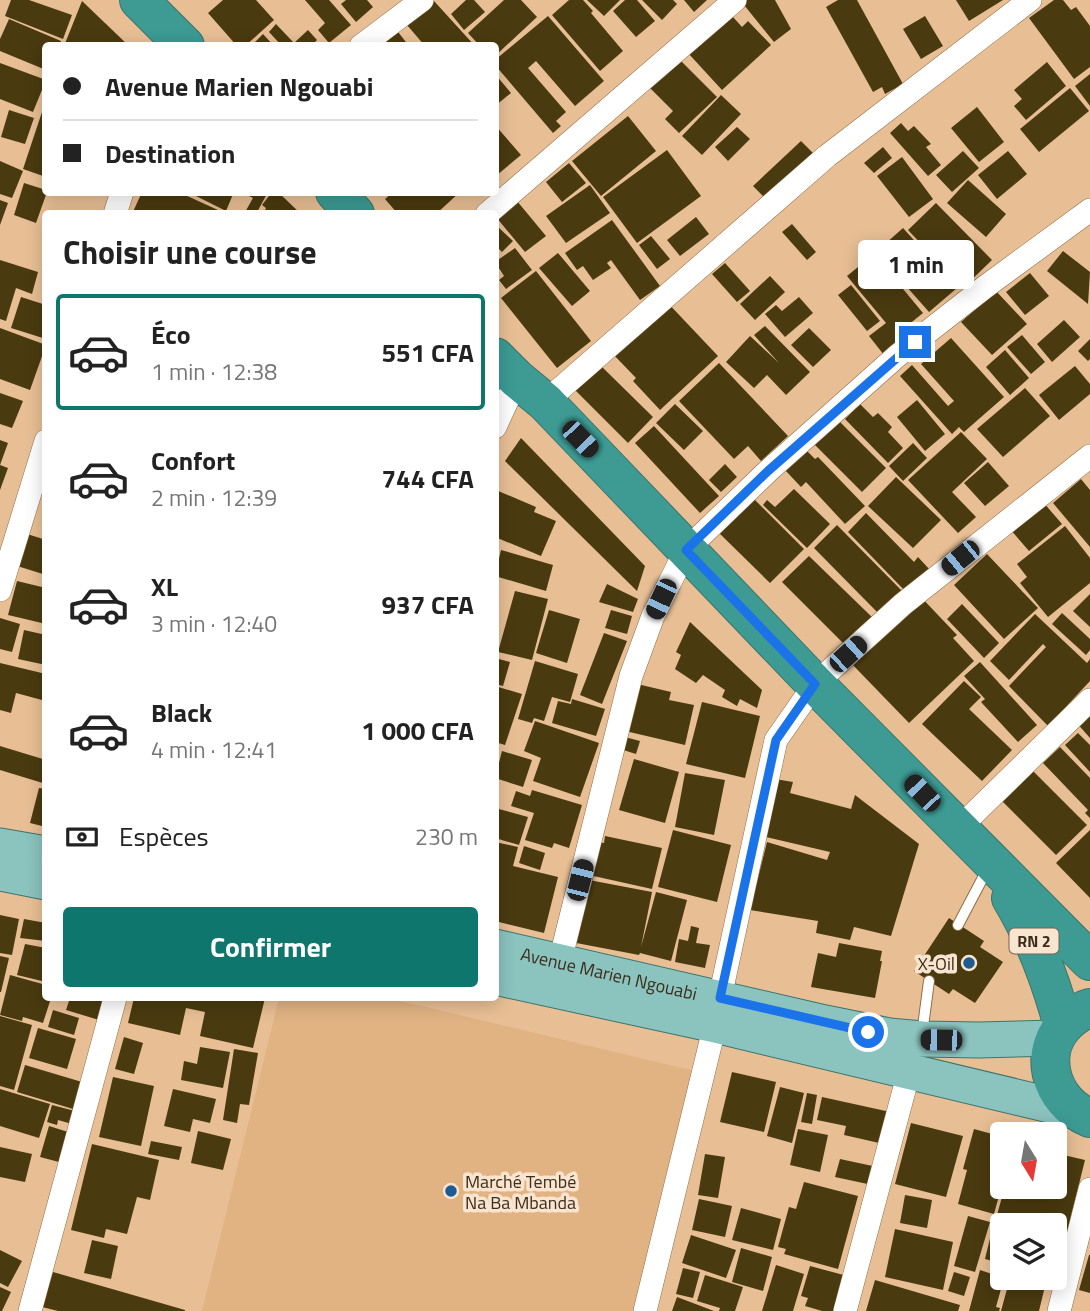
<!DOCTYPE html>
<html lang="fr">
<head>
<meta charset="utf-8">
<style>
	:root { --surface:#fff; --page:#f6f6f6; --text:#222; --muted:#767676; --line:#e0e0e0; --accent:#0f766e }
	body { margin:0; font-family:"Titillium Web",sans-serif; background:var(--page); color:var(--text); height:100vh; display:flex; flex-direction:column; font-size:26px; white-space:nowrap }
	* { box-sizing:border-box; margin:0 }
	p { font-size:23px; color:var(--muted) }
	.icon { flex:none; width:38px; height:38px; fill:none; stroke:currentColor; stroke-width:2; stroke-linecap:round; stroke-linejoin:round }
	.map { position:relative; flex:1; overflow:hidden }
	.panel { position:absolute; left:42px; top:210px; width:457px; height:791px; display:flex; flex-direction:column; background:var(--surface); border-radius:7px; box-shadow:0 4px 18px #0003 }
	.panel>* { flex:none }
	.guide { position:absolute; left:42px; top:42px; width:457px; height:154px; border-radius:7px; box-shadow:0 4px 18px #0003; display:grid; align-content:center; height:154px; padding:0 21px; background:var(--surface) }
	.needle { width:46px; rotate:169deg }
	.buttons { position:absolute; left:990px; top:1122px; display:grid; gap:14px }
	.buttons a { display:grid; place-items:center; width:77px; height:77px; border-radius:7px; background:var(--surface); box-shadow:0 4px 18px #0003; font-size:35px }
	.end { position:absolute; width:32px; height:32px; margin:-16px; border:9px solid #1a73e8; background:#fff; box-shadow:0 0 0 4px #fff }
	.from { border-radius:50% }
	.bubble { position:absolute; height:49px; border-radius:7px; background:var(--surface); box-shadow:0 4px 18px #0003; font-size:23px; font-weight:700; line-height:49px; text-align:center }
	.car { position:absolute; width:21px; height:42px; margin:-21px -10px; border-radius:9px; box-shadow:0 0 5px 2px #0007; background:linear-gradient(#222 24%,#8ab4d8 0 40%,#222 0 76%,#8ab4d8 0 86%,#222 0) }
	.guide b { display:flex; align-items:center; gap:24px; height:66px; font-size:26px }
	.guide b+b { border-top:2px solid var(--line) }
	.guide i { width:18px; height:18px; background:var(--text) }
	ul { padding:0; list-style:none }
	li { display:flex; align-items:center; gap:21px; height:116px; margin:0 14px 10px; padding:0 7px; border:4px solid transparent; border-radius:7px }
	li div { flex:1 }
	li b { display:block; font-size:26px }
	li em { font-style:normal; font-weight:700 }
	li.selected { border-color:var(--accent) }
	li>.icon { width:63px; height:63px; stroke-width:1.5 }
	h2 { padding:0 21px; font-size:32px; line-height:84px }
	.pay { display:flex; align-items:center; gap:18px; height:77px; padding:0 21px; font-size:26px }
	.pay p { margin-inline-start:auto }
	.cta { display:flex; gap:14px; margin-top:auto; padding:14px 21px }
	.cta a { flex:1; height:80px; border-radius:7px; background:var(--accent); color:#fff; font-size:28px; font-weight:700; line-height:80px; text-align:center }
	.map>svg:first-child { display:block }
	.built { fill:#e1b383 }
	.building { fill:#4a3a10 }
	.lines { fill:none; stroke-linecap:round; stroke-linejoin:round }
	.lane-casing { stroke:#906c44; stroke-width:12 }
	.street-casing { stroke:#906c44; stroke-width:24 }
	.primary-casing { stroke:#3d746a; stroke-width:37 }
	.highway-casing { stroke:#3d746a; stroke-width:40 }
	.lane { stroke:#fff; stroke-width:10 }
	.street { stroke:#fff; stroke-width:23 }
	.primary { stroke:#8bc3bf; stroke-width:35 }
	.highway { stroke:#3d9b94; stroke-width:38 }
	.route { stroke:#1a73e8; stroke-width:9 }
	.poi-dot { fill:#1c5c92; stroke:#f9e4cf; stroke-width:2.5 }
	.labels { text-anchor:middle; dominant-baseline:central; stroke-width:7; stroke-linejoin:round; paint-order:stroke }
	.shield { fill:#f9e4cf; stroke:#756452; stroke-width:2 }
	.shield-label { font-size:16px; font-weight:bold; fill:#3c2d1c }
	.poi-label { font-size:18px; fill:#3c2d1c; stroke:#f9e4cf; text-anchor:end }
	.street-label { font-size:18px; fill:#3c2d1c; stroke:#f9e4cf }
</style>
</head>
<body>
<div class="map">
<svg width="1090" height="1311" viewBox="0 0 1090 1311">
	<rect width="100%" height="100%" fill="#e8bf95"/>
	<path class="built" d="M279 998H388L699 1072 642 1311H202Z"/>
	<path class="building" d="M11 0H29L72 15 63 39 5 16Z
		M223 0H256L274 20 245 46H237L208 13Z
		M305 0H329L351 25 329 43 318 30 325 23Z
		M346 0H367L373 7 356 22 341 4Z
		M466 0H474L485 12 464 30 451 14Z
		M504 0H521L537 17 495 56V46H480L468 33Z
		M569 0H583L593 11 591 13 623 51 600 71 552 15Z
		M587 0H620L604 16Z
		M625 0H637L655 21 636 37 613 11Z
		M642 0H673L677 4 662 20Z
		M684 0H707L694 12Z
		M740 0H775L791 29 774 42Z
		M838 0H857L903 84 885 94 882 87 873 92 826 7Z
		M956 0H1003L969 21Z
		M1054 0H1063L1071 10 1076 7 1090 26V67L1074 79 1029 18Z
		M82 1 129 46H64Z
		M434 1 475 46H425L407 25Z
		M739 11 733 17 742 27 748 21 771 45 722 90 688 53Z
		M548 16 604 81 575 106 536 61 528 68 566 112 556 121 561 126 553 133 495 65V60Z
		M925 16 943 46 921 59 903 29Z
		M9 19 61 41 60 46H46V70L0 51V39Z
		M276 24 294 43 308 30 317 40 311 46H282L269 32Z
		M395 28 409 46H373Z
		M263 34 274 46H251Z
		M677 57 717 97 679 133 665 119 673 111 648 86Z
		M1047 62 1066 86 1026 120 1014 106 1022 99 1014 90Z
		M0 63 46 80 33 112 0 99Z
		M495 74 511 93 495 106Z
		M1090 74V106L1075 86Z
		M1070 88 1089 111 1039 152 1020 129Z
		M721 95 741 114 702 155 682 136Z
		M45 103H46V177L23 169Z
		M977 107 1004 142 979 162 951 128Z
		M9 110 34 118 25 144 1 137Z
		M628 116 656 151 601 196 572 161Z
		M901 123 908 131 914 126 931 144 926 147 941 165 928 176 890 133Z
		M495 125 521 155 497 175 495 172Z
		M737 127 750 139 728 161 715 147Z
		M801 141 813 153 765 198 753 186Z
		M883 147 892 158 874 173 864 163Z
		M667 150 701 196 637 243 603 197Z
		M963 151 979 168 952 192 936 175Z
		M1008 151 1027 174 997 199 978 175Z
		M902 157 933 199 909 217 877 176Z
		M0 161 23 171 12 198 0 194Z
		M569 163 586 183 562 202 546 182Z
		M968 180 1006 214 986 237 947 203Z
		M24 183 46 190 47 192 36 223 14 215Z
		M590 185 610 213 566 243 546 216Z
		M142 192H186L185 195 218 210 216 214H132Z
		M188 192H234L226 211Z
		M247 192H268L256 214H244L253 198 247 195Z
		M272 192H278L301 214H266L264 212 266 208 262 205Z
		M393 192H460L436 214H398L385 199Z
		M0 200 8 203 0 225Z
		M517 201 546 236 525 252 496 217Z
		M936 203 992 260 963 288 908 230Z
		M696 217 709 234 680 256 667 240Z
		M612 220 660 286 640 300 611 260 607 263 611 268 593 280 583 266 577 270 565 253Z
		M792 224 816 252 807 260 782 232Z
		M499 228 513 241 502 252 495 245V232Z
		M903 228 957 288 929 312 876 252Z
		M651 236 670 259 657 269 639 245Z
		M515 248 532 270 506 289 499 280 504 276 495 262Z
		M1063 251 1090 272 1088 304 1047 271Z
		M558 253 590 291 572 306 539 268Z
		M874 254 923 313 897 334 902 340 884 355 869 336 886 323 847 276Z
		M0 260 38 272 32 294 16 288 6 321 0 319Z
		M725 263 750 291 737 302 712 274Z
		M536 271 591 341 557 368 501 298Z
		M1030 273 1049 296 1025 315 1006 292Z
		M770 276 785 292 755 320 740 304Z
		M851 285 880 321 867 331 838 295Z
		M996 291 1027 324 992 355 961 322Z
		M21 297 46 305V339L11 328Z
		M799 297 813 313 785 337 765 314 776 305 782 311Z
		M665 300 718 356 660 410 633 381 636 378 611 352Z
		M1064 320 1080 337 1052 362 1037 344Z
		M765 326 810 372 786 395 767 375 754 388 726 362 750 336 779 363 754 335Z
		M0 328 46 345 30 390 0 379Z
		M809 328 831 350 813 367 791 345Z
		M1022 335 1045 362 1031 374 1007 347Z
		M951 338 1004 397 964 432 959 427 952 434 900 376 912 365 948 406 954 401 921 364Z
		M1090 339V359L1088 361 1078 351Z
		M1005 350 1029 378 1010 395 986 367Z
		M598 363 653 417 628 443 573 388Z
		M719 363 788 436 761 461 748 446 734 459 679 401Z
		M1075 366 1090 384V394L1059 420 1039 395Z
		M1025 388 1050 416 1003 457 977 429Z
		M0 393 23 401 12 428 0 424Z
		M917 400 945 434 925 451 897 417Z
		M675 404 703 431 684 450 656 423Z
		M860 404 873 417 878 413 892 427 888 432 903 448 888 463 845 419Z
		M838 420 886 468 862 492 814 444Z
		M654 426 719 496 700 513 635 443Z
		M961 432 987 459 952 492 976 517 958 533 908 480Z
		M521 438 645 566 637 591 505 461Z
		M0 440 8 443 0 465Z
		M913 443 927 458 903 481 889 466Z
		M807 451 815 459 818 457 865 506 845 524 806 482 801 487 785 470Z
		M988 462 1009 486 985 506 964 483Z
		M725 464 737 477 721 492 709 480Z
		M0 465 8 468 0 490Z
		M896 477 941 520 913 548 868 506Z
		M1081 479 1090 490V547L1053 503Z
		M794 489 830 524 807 548 763 505 767 500 775 507Z
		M496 490 536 507 534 512 556 521 541 556 495 537Z
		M752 497 804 549 770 583 717 531Z
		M1043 502 1062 524 1029 551 1010 529Z
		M866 513 914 562 918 557 930 570 907 593 848 532Z
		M837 525 902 591 879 614 814 548Z
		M1065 526 1090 558V583L1048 617 1020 583 1027 577 1017 564Z
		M24 533 46 540V575L14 565Z
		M501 550 553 565 546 591 495 576Z
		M987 554 1038 608 1004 639 954 585Z
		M809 556 876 621 849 649 782 582Z
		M17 581 46 588V624L8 615Z
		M607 584 638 599 633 612 599 602Z
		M515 591 548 599 532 660 498 652Z
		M1090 594V627L1073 611Z
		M919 595 957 635 953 638 974 661 909 723 849 661Z
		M962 604 999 643 984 658 947 619Z
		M549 610 580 619 567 663 536 653Z
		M611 610 632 616 627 634 605 628Z
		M1062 613 1090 639V650L1086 655 1052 624Z
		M1035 614 1087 663 1090 659V681L1048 726 1009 686 1046 647 1043 644 1009 680 990 661Z
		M0 618 20 624 12 652 0 649Z
		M690 622 762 690 757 708 740 699 737 706 722 697 725 690 703 675 696 683 675 669 681 655 676 652Z
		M24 630 46 635V665L18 659Z
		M604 633 627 641 602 704 580 695Z
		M495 658 510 662 503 686 495 684Z
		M535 661 578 674 570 702 552 697 544 721 534 718 532 723 518 719Z
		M980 662 1037 725 1018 742 981 702 985 699 964 676Z
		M0 663 46 674 42 700 16 693 11 713 0 710Z
		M964 681 981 697 969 709 1012 750 982 781 922 724Z
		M633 683 671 692 669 700 694 705 685 745 621 730Z
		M495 686 522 694 505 745 495 742Z
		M572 699 605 709 596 736 552 723 558 701 571 704Z
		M702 702 760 716 745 778 686 764Z
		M1090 708V738L1075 721Z
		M535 721 599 743 580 797 533 781 541 758 524 751Z
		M1078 733 1090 745V772L1065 745Z
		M621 736 640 741 636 754 617 748Z
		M0 746 46 760V784L0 770Z
		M1060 747 1090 778V818L1085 813 1088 810 1043 763Z
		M502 751 532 760 523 787 495 778Z
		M634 759 679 772 665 823 619 810Z
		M1031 769 1087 825 1056 855 1001 800Z
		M685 773 725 780 714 835 675 827Z
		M775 779 793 782 790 793 851 809 855 795 919 844 891 936 854 927 850 940 816 933 818 921 750 910 767 842 827 860 830 852 766 837Z
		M39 788 46 789V827L30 823Z
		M532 790 582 805 569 848 554 843 552 848 525 840 534 813 511 806 516 791 530 796Z
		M495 808 528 817 519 845 495 838Z
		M673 830 731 845 717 902 658 887Z
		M1090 830V898L1056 863Z
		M605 836 662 848 652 889 589 875 597 842 604 843Z
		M495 842 518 847 513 866 558 877 544 933 495 921Z
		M524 846 545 853 540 870 519 863Z
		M589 880 652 892 641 947 656 892 687 900 671 961 640 953 639 955 571 942Z
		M0 915 19 919 12 955 0 953Z
		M949 918 984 941 980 947 1003 962 975 1003 953 989 949 994 914 971Z
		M24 919 46 923V941L20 938Z
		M691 926 699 928 696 943 710 945 705 968 675 962 679 939 688 941Z
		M839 943 882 951 880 961H882L875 998 811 987 818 953 836 957Z
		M25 944 46 948V982L17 975Z
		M0 956 9 958 1 992H0Z
		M10 975 46 985V998H51L43 1023 23 1017 22 1021 0 1015Z
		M70 998H105L99 1020 66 1010Z
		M134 998H265L253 1048 200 1036 205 1012 186 1008 180 1035 128 1023Z
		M53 1010 79 1018 74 1035 48 1027Z
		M0 1016 32 1025 14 1090 0 1086Z
		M38 1028 76 1039 67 1069 29 1058Z
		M124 1037 143 1043 134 1074 115 1069Z
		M200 1047 230 1052 223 1088 181 1080 184 1061 197 1064Z
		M234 1049 258 1053 249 1105 240 1104 237 1123 223 1120Z
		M25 1065 82 1082 73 1109 17 1092Z
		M732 1072 776 1082 764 1132 720 1122Z
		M113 1077 154 1086 141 1146 99 1137Z
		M780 1087 804 1093 792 1143 767 1136Z
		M0 1089 50 1104 39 1138 0 1126Z
		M173 1089 216 1099 210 1123 193 1119 190 1132 164 1126Z
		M807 1093 817 1095 812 1124 801 1122Z
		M822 1097 895 1113 888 1145 844 1135 846 1126 817 1120Z
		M52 1105 75 1111 72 1124 58 1120 57 1125 47 1122Z
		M911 1123 963 1136 946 1197 895 1184Z
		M49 1126 68 1132 59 1162 40 1157Z
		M798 1129 828 1135 820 1172 790 1165Z
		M974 1129 1003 1137V1181L994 1214 958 1204 967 1170 963 1169Z
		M198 1131 231 1139 223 1170 191 1163Z
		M151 1141 182 1147 179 1160 148 1154Z
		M92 1144 159 1160 150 1200 137 1197 127 1234 106 1229 104 1238 71 1230Z
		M0 1147 32 1154 25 1182 0 1177Z
		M1055 1153 1085 1160 1067 1232 1055 1229V1225H1040L997 1215 1005 1186H1055Z
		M705 1154 725 1157 718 1198 698 1195Z
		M840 1159 882 1168 877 1186 835 1177Z
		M804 1182 858 1196 838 1269 784 1254 786 1249 778 1247 789 1207 796 1209Z
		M905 1195 932 1200 927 1228 900 1223Z
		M699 1199 732 1206 725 1237 692 1230Z
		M741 1208 781 1219 773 1250 732 1240Z
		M968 1216 990 1222 975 1272 954 1266Z
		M994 1222 1003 1224V1235L996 1262 985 1259Z
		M895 1229 953 1242 943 1290 885 1277Z
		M691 1235 736 1250 726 1278 682 1263Z
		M92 1240 118 1246 111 1279 84 1273Z
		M741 1248 772 1257 763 1291 732 1282Z
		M0 1250 22 1261 8 1287 0 1283Z
		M1089 1255H1090V1293L1079 1290Z
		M776 1265 804 1274 793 1311H762Z
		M810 1266 851 1277 841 1311H822L805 1306 808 1298 801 1296Z
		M683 1268 700 1272 693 1298 676 1294Z
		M980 1270 1004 1278 996 1307 1000 1308 999 1311H969Z
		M53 1272 185 1310V1311H58L42 1307Z
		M954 1272 970 1277 964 1296 948 1291Z
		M705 1275 743 1287 735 1311H719L720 1308 697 1301Z
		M1010 1278H1044L1043 1281 1046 1282 1039 1311H1001Z
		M875 1280 960 1305 958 1311H866Z
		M0 1287 11 1292 2 1311H0Z
		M677 1297 714 1311H672Z"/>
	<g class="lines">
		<g class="lane-casing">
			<path id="lane" d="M958 925 988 868
				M922 1034 929 981"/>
		</g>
		<g class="street-casing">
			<path id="street" d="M361 46 422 0
				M115 214 122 192
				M487 214 735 0
				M545 402 827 156 1030 0
				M495 427 517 379
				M0 590 46 441
				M958 829 1090 700
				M560 961 631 676 653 616 686 550 768 471 897 356 985 287 1090 210
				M720 997 776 740 815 684 903 604 1090 456
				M30 1311 115 998
				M645 1311 715 1025
				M845 1311 909 1072
				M1059 1311 1090 1189"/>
		</g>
		<g class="primary-casing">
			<g id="primary">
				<path d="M0 846 46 854"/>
				<path d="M0 873 46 882"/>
				<path id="s1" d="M495 947 825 1023 889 1036 922 1039 979 1040 1055 1038"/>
				<path d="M495 977 715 1025 1075 1111"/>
			</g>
		</g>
		<g class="highway-casing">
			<path id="highway" d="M139 0 185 46
				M335 192 355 214
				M495 357 517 379 545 402 815 684 1090 961
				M1011 898C1035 938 1051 981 1063 1026
				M1090 1008C1082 1010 1077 1014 1071 1019 1035 1048 1049 1102 1090 1118"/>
		</g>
		<use href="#lane" class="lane"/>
		<use href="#street" class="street"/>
		<use href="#primary" class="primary"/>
		<use href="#highway" class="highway"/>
	</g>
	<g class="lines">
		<path class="route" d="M868 1032 720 998 776 740 815 684 686 550 768 471 915 342"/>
	</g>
	<g class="poi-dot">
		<circle cx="969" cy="963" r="7"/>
		<circle cx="451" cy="1191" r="7"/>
	</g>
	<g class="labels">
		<rect class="shield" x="1009.5" y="928.5" width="49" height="25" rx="5"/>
		<g class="shield-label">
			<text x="1034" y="941">RN 2</text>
		</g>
		<g class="poi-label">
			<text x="955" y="963">X-Oil</text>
			<text x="465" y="1181" text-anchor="start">Marché Tembé<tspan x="465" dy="21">Na Ba Mbanda</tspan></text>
		</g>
		<g class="street-label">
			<text stroke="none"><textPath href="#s1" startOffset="117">Avenue Marien Ngouabi</textPath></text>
		</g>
	</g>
</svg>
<div class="buttons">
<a><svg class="needle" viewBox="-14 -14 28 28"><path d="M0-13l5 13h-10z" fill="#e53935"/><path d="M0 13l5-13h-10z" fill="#767676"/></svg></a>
<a><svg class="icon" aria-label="layers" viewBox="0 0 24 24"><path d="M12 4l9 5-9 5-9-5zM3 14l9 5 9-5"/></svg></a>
</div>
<i class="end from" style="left:868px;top:1032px"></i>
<i class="end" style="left:915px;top:342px"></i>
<div class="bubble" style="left:858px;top:240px;width:116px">1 min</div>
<i class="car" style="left:580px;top:439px;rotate:136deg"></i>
<i class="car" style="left:960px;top:558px;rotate:231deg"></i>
<i class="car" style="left:661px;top:599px;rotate:205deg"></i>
<i class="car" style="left:848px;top:654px;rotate:48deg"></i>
<i class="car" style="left:922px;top:793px;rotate:316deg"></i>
<i class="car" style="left:580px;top:880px;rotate:14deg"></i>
<i class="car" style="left:941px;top:1040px;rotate:271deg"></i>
<div class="guide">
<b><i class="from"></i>Avenue Marien Ngouabi</b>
<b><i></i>Destination</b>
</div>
<section class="panel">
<h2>Choisir une course</h2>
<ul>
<li class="selected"><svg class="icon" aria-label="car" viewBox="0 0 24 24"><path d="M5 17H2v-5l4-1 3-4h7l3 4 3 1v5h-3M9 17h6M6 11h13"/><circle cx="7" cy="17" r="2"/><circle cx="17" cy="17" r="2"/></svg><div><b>Éco</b><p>1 min · 12:38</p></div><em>551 CFA</em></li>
<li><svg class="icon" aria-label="car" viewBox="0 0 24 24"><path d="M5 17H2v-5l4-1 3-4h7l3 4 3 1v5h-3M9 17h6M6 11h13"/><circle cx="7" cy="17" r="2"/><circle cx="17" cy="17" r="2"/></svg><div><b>Confort</b><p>2 min · 12:39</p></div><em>744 CFA</em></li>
<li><svg class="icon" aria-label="car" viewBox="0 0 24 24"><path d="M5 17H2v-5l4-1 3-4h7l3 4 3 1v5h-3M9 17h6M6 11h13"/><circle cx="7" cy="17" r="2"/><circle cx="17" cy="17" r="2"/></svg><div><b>XL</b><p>3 min · 12:40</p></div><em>937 CFA</em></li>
<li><svg class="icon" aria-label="car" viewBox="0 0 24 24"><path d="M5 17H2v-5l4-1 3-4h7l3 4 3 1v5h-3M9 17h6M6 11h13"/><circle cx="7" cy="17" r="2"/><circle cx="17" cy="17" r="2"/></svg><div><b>Black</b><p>4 min · 12:41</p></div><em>1 000 CFA</em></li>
</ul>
<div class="pay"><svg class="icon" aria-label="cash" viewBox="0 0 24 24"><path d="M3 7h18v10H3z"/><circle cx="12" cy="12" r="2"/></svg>Espèces<p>230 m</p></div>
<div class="cta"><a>Confirmer</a></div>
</section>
</div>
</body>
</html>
